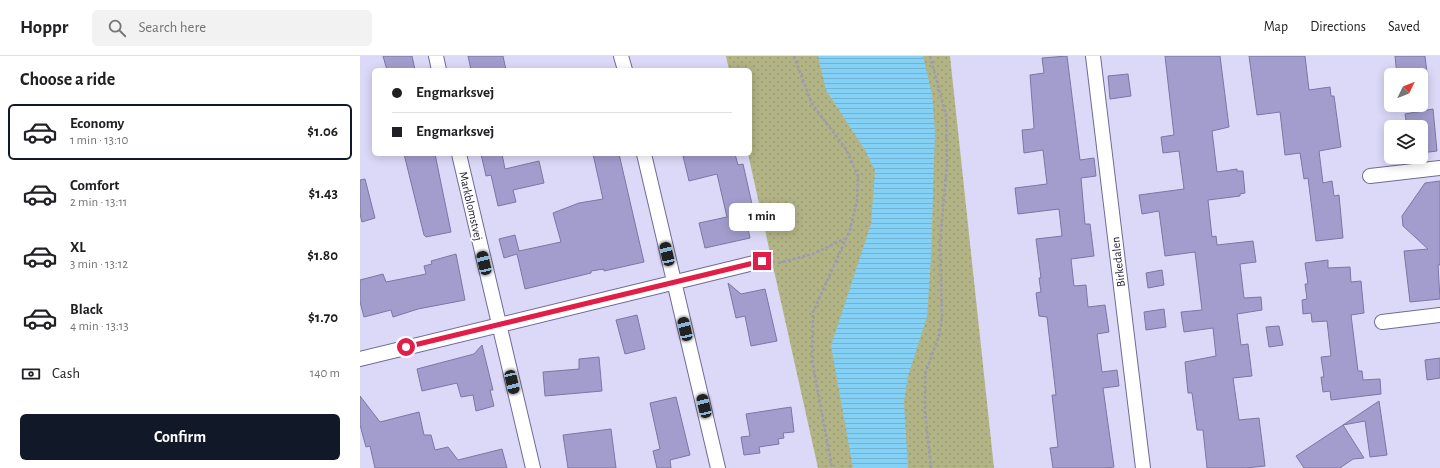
<!DOCTYPE html>
<html lang="en">
<head>
<meta charset="utf-8">
<style>
	:root { --surface:#fff; --page:#f2f2f2; --text:#202124; --muted:#757577; --line:#e0e0e0; --accent:#111827 }
	body { margin:0; font-family:"Alegreya Sans",sans-serif; background:var(--page); color:var(--text); height:100vh; display:flex; flex-direction:column; font-size:15px; white-space:nowrap }
	* { box-sizing:border-box; margin:0 }
	p { font-size:13px; color:var(--muted) }
	.icon { flex:none; width:22px; height:22px; fill:none; stroke:currentColor; stroke-width:2; stroke-linecap:round; stroke-linejoin:round }
	.map { position:relative; flex:1; overflow:hidden }
	.sheet { display:flex; flex-direction:column; background:var(--surface); width:360px }
	.sheet>* { flex:none }
	.banner { position:absolute; left:12px; top:12px; width:380px; height:88px; border-radius:6px; box-shadow:0 2px 10px #0003; display:grid; align-content:center; height:88px; padding:0 20px; background:var(--surface) }
	.needle { width:26px; rotate:47deg }
	.controls { position:absolute; left:1024px; top:12px; display:grid; gap:8px }
	.controls a { display:grid; place-items:center; width:44px; height:44px; border-radius:6px; background:var(--surface); box-shadow:0 2px 10px #0003; font-size:20px }
	.end { position:absolute; width:18px; height:18px; margin:-9px; border:5px solid #e11d48; background:#fff; box-shadow:0 0 0 2px #fff }
	.from { border-radius:50% }
	.bubble { position:absolute; height:28px; border-radius:6px; background:var(--surface); box-shadow:0 2px 10px #0003; font-size:13px; font-weight:700; line-height:28px; text-align:center }
	.car { position:absolute; width:12px; height:24px; margin:-12px -6px; border-radius:5px; box-shadow:0 0 3px 1px #0007; background:linear-gradient(#222 24%,#8ab4d8 0 40%,#222 0 76%,#8ab4d8 0 86%,#222 0) }
	.banner b { display:flex; align-items:center; gap:14px; height:38px; font-size:15px }
	.banner b+b { border-top:1px solid var(--line) }
	.banner i { width:10px; height:10px; background:var(--text) }
	ul { padding:0; list-style:none }
	li { display:flex; align-items:center; gap:12px; height:56px; margin:0 8px 6px; padding:0 12px; border:2px solid transparent; border-radius:6px }
	li div { flex:1 }
	li b { display:block; font-size:15px }
	li em { font-style:normal; font-weight:700 }
	li.on { border-color:var(--accent) }
	li>.icon { width:36px; height:36px; stroke-width:1.5 }
	h2 { padding:0 20px; font-size:18px; line-height:48px }
	.pay { display:flex; align-items:center; gap:10px; height:44px; padding:0 20px; font-size:15px }
	.pay p { margin-inline-start:auto }
	.primary-button { display:flex; gap:8px; margin-top:auto; padding:8px 20px }
	.primary-button a { flex:1; height:46px; border-radius:6px; background:var(--accent); color:#fff; font-size:16px; font-weight:700; line-height:46px; text-align:center }
	header { display:flex; align-items:center; gap:24px; box-sizing:border-box; height:56px; padding:0 20px; background:var(--surface); border-bottom:1px solid var(--line) }
	header strong { font-size:19px }
	nav { display:flex; gap:22px; margin-inline-start:auto; font-size:14px }
	.search { width:280px; height:36px; background:var(--page); display:flex; align-items:center; gap:10px; box-sizing:border-box; padding:0 14px; border-radius:6px; color:var(--muted); font-size:15px }
	main { display:flex; flex:1; min-height:0 }
	.map>svg:first-child { display:block }
	.park { fill:url(#park-dots) }
	.water { fill:url(#water-rules) }
	.building { fill:#a39dce; stroke:#7c76a4 }
	.lines { fill:none; stroke-linecap:round; stroke-linejoin:round }
	.minor-casing { stroke:#706a98; stroke-width:16 }
	.path { stroke:#9d9ab5; stroke-width:2.5; stroke-dasharray:3 2; stroke-linecap:butt }
	.minor { stroke:#fff; stroke-width:14 }
	.route { stroke:#e11d48; stroke-width:5 }
	.labels { text-anchor:middle; dominant-baseline:central; stroke-width:4; stroke-linejoin:round; paint-order:stroke }
	.street-label { font-size:12px; fill:#1b182a; stroke:#fefefe }
</style>
</head>
<body>
<header>
<strong>Hoppr</strong>
<div class="search"><svg class="icon" aria-label="search" viewBox="0 0 24 24"><circle cx="10" cy="10" r="6"/><path d="M15 15l6 6"/></svg>Search here</div>
<nav><a>Map</a><a>Directions</a><a>Saved</a></nav>
</header>
<main>
<section class="sheet">
<h2>Choose a ride</h2>
<ul>
<li class="on"><svg class="icon" aria-label="car" viewBox="0 0 24 24"><path d="M5 17H2v-5l4-1 3-4h7l3 4 3 1v5h-3M9 17h6M6 11h13"/><circle cx="7" cy="17" r="2"/><circle cx="17" cy="17" r="2"/></svg><div><b>Economy</b><p>1 min · 13:10</p></div><em>$1.06</em></li>
<li><svg class="icon" aria-label="car" viewBox="0 0 24 24"><path d="M5 17H2v-5l4-1 3-4h7l3 4 3 1v5h-3M9 17h6M6 11h13"/><circle cx="7" cy="17" r="2"/><circle cx="17" cy="17" r="2"/></svg><div><b>Comfort</b><p>2 min · 13:11</p></div><em>$1.43</em></li>
<li><svg class="icon" aria-label="car" viewBox="0 0 24 24"><path d="M5 17H2v-5l4-1 3-4h7l3 4 3 1v5h-3M9 17h6M6 11h13"/><circle cx="7" cy="17" r="2"/><circle cx="17" cy="17" r="2"/></svg><div><b>XL</b><p>3 min · 13:12</p></div><em>$1.80</em></li>
<li><svg class="icon" aria-label="car" viewBox="0 0 24 24"><path d="M5 17H2v-5l4-1 3-4h7l3 4 3 1v5h-3M9 17h6M6 11h13"/><circle cx="7" cy="17" r="2"/><circle cx="17" cy="17" r="2"/></svg><div><b>Black</b><p>4 min · 13:13</p></div><em>$1.70</em></li>
</ul>
<div class="pay"><svg class="icon" aria-label="cash" viewBox="0 0 24 24"><path d="M3 7h18v10H3z"/><circle cx="12" cy="12" r="2"/></svg>Cash<p>140 m</p></div>
<div class="primary-button"><a>Confirm</a></div>
</section>
<div class="map">
<svg width="1080" height="412" viewBox="0 0 1080 412">
	<defs>
		<pattern id="park-dots" width="8" height="8" patternUnits="userSpaceOnUse"><rect width="8" height="8" fill="#b2b485"/><path d="M2 2h.1M6 6h.1" fill="none" stroke="#989a73" stroke-width="1.8" stroke-linecap="round"/></pattern>
		<pattern id="water-rules" width="6" height="5" patternUnits="userSpaceOnUse"><rect width="6" height="5" fill="#84d1f5"/><path d="M0 2.5h6" fill="none" stroke="#71b3d2"/></pattern>
	</defs>
	<rect width="100%" height="100%" fill="#dcd9f8"/>
	<path class="park" d="M366 0H590L634 412H458L388 98H390V14H369Z"/>
	<path class="water" d="M458 0H563L572 38 575 76 571 202 567 261 548 320 544 346 548 412H493L471 290 511 168 515 115 505 94 466 34Z"/>
	<path class="building" d="M23 0H52L55 14H27Z
		M108 0H143L146 14H111Z
		M707 0 720 104 734 102 736 120 721 122 725 168H730L734 200 711 203 714 230 726 229 728 251 745 249 749 276 737 278 742 316 757 314 759 330 743 332 754 411 745 412H693L690 392 698 391 692 339H696L687 261 679 260 676 237 681 236 679 222H681L676 183 702 180 699 153 658 158 655 132 687 128 683 94 664 97 662 74 673 73 674 71 670 19 684 17 682 2Z
		M805 0H860L869 71 852 75 857 116 877 113V115H883L885 137 880 138V140L848 144 852 181 856 180 857 189 893 185 896 206 880 208 884 242 901 241 902 254 877 258 881 289 888 288 892 320 873 322 879 364 899 362 905 410 886 412H847L843 374H837L832 337H828L825 306 856 300 853 272 824 276 821 256 842 254 835 196 805 200 799 155 782 158 779 139 824 133 819 95 803 97 801 81 814 79Z
		M889 0H945L949 34 970 31 971 40H974L981 91 959 95 963 127 972 125 974 140 979 139 983 182 956 185 948 122 944 123 940 97 925 99 920 56 897 59Z
		M1035 0H1065L1067 17 1066 19H1037Z
		M768 18 771 40 750 43 748 20Z
		M1073 53 1077 95 1061 97V71H1047L1045 58Z
		M44 98H75L91 176 66 181 64 179Z
		M121 98H142L145 113 179 105 184 127 153 134 156 146 138 150 131 119 126 120Z
		M233 98H259L284 206 244 215V213L231 215V217L165 233 157 198 144 202 139 183 155 179 159 195 201 186 193 157 219 147 243 143Z
		M331 98H375L378 109 383 108 394 157 385 159 390 182 345 192 339 167 367 161 357 118 329 125 323 100Z
		M5 123 15 162 2 166 0 158V124Z
		M1080 125V209H1078L1080 243 1050 246 1044 195 1068 193 1043 170 1042 160 1065 127Z
		M96 198 105 244 58 253 33 261 31 254 4 261 0 246V224L23 218 26 226 66 218 64 210 72 208 71 205Z
		M968 204V212L990 211 991 226 1001 225 1004 257 991 259 998 315H1002L1003 324 1020 323 1021 338 971 344 970 335 963 336 961 321H964L961 301 971 300 967 265 952 266 951 257 943 258 942 244 947 243 945 228H948L945 207Z
		M802 214 804 229 788 232 786 217Z
		M368 227 381 238 405 233 417 285 391 290 385 260 376 262Z
		M804 253 806 271 786 274 784 256Z
		M277 259 285 293 265 298 256 264Z
		M919 270 923 289 909 291 906 271Z
		M122 289 133 334H130L134 350 116 355 113 339 101 341 97 327 62 335 57 313 114 298Z
		M239 301 242 335 185 340 183 316 219 313V303Z
		M1080 302V322L1067 324 1065 304Z
		M0 340 20 366 59 356 64 379H71L75 394 88 391 98 404 142 393 147 412H15L10 390 6 391 0 369Z
		M316 341 330 399 310 404 311 412H297L293 395 300 393 290 347Z
		M1019 345 1027 399 1010 401 1005 365 983 369Z
		M431 351 434 376 423 377 424 382 418 383 419 388 399 391 400 397 384 399 381 381 390 380 386 358Z
		M983 369 1004 402 993 403 980 412H944L936 400Z
		M251 373 256 412H208L203 379Z"/>
	<g class="lines">
		<g class="minor-casing">
			<path id="minor" d="M76 0 79 14
				M261 0 265 14
				M733 0 783 412
				M99 98 173 412
				M284 98 358 412
				M1010 120 1080 112
				M1022 266 1080 259
				M0 303 402 205"/>
		</g>
		<path class="path" d="M434 0 452 48 486 93 498 120 497 144 490 174 453 256 452 304 472 412
			M570 0 586 59 587 107 580 186 582 261 579 280 565 318V356L571 412
			M418 207 453 198 486 182"/>
		<use href="#minor" class="minor"/>
	</g>
	<g class="lines">
		<path class="route" d="M46 291 402 205"/>
	</g>
	<g class="labels">
		<g class="street-label">
			<text transform="translate(111 150) rotate(77)">Markblomstvej</text>
			<text transform="translate(758 206) rotate(-97)">Birkedalen</text>
		</g>
	</g>
</svg>
<div class="controls">
<a><svg class="needle" viewBox="-14 -14 28 28"><path d="M0-13l5 13h-10z" fill="#e53935"/><path d="M0 13l5-13h-10z" fill="#757577"/></svg></a>
<a><svg class="icon" aria-label="layers" viewBox="0 0 24 24"><path d="M12 4l9 5-9 5-9-5zM3 14l9 5 9-5"/></svg></a>
</div>
<i class="end from" style="left:46px;top:291px"></i>
<i class="end" style="left:402px;top:205px"></i>
<div class="bubble" style="left:369px;top:147px;width:66px">1 min</div>
<i class="car" style="left:307px;top:198px;rotate:347deg"></i>
<i class="car" style="left:124px;top:207px;rotate:347deg"></i>
<i class="car" style="left:325px;top:273px;rotate:347deg"></i>
<i class="car" style="left:152px;top:326px;rotate:167deg"></i>
<i class="car" style="left:344px;top:350px;rotate:347deg"></i>
<div class="banner">
<b><i class="from"></i>Engmarksvej</b>
<b><i></i>Engmarksvej</b>
</div>
</div>
</main>
</body>
</html>
